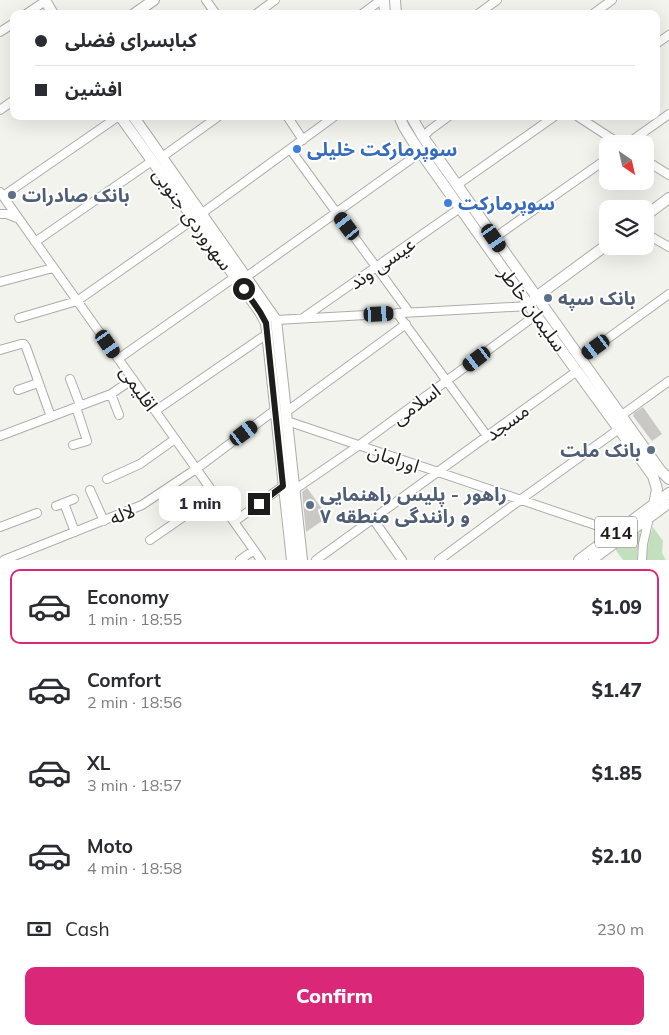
<!DOCTYPE html>
<html lang="en">
<head>
<meta charset="utf-8">
<style>
	:root { --surface:#fff; --page:#f7f7f7; --text:#2b2b33; --muted:#7c7c81; --line:#e1e1e2; --accent:#db2777 }
	body { margin:0; font-family:Mulish,"Noto Sans Arabic",sans-serif; background:var(--page); color:var(--text); height:100vh; display:flex; flex-direction:column; font-size:19px; white-space:nowrap }
	* { box-sizing:border-box; margin:0 }
	p { font-size:16px; color:var(--muted) }
	.icon { flex:none; width:28px; height:28px; fill:none; stroke:currentColor; stroke-width:2; stroke-linecap:round; stroke-linejoin:round }
	.map { position:relative; height:560px; overflow:hidden }
	.sheet { display:flex; flex-direction:column; background:var(--surface); flex:1 }
	.sheet>* { flex:none }
	.banner { position:absolute; left:10px; top:10px; width:650px; height:110px; border-radius:10px; box-shadow:0 5px 20px #0002; display:grid; align-content:center; height:110px; padding:0 25px; background:var(--surface) }
	.needle { width:32px; rotate:146deg }
	.tools { position:absolute; left:599px; top:135px; display:grid; gap:10px }
	.tools a { display:grid; place-items:center; width:55px; height:55px; border-radius:10px; background:var(--surface); box-shadow:0 5px 20px #0002; font-size:25px }
	.end { position:absolute; width:22px; height:22px; margin:-11px; border:6px solid #1d1d1b; background:#fff; box-shadow:0 0 0 2px #fff }
	.from { border-radius:50% }
	.bubble { position:absolute; height:35px; border-radius:10px; background:var(--surface); box-shadow:0 5px 20px #0002; font-size:16px; font-weight:800; line-height:35px; text-align:center }
	.car { position:absolute; width:15px; height:30px; margin:-15px -8px; border-radius:6px; box-shadow:0 0 4px 1px #0007; background:linear-gradient(#222 24%,#8ab4d8 0 40%,#222 0 76%,#8ab4d8 0 86%,#222 0) }
	.banner b { display:flex; align-items:center; gap:18px; height:48px; font-size:19px }
	.banner b+b { border-top:1px solid var(--line) }
	.banner i { width:12px; height:12px; background:var(--text) }
	ul { padding:9px 0 0; list-style:none }
	li { display:flex; align-items:center; gap:15px; height:75px; margin:0 10px 8px; padding:0 15px; border:2px solid transparent; border-radius:10px }
	li div { flex:1 }
	li b { display:block; font-size:19px }
	li em { font-style:normal; font-weight:800 }
	li.on { border-color:var(--accent) }
	li>.icon { width:45px; height:45px; stroke-width:1.5 }
	.pay { display:flex; align-items:center; gap:12px; height:55px; padding:0 25px; font-size:19px }
	.pay p { margin-inline-start:auto }
	.button { display:flex; gap:10px; margin-top:auto; padding:10px 25px }
	.button a { flex:1; height:58px; border-radius:10px; background:var(--accent); color:#fff; font-size:20px; font-weight:800; line-height:58px; text-align:center }
	.map>svg:first-child { display:block }
	.green { fill:#c3e0be }
	.building { fill:#c9c8c4 }
	.lines { fill:none; stroke-linecap:round; stroke-linejoin:round }
	.minor-casing { stroke:#adaca8; stroke-width:10 }
	.major-casing { stroke:#adaca8; stroke-width:12 }
	.minor { stroke:#fff; stroke-width:8 }
	.major { stroke:#fff; stroke-width:10 }
	.route { stroke:#1d1d1b; stroke-width:6 }
	.shop-dot { fill:#3f7fe0; stroke:#fff; stroke-width:2 }
	.service-dot { fill:#5c6f8a; stroke:#fff; stroke-width:2 }
	.labels { text-anchor:middle; dominant-baseline:central; stroke-width:4; stroke-linejoin:round; paint-order:stroke }
	.shield { fill:#fff; stroke:#61615f; stroke-width:1 }
	.shield-label { font-size:18px; font-weight:bold; fill:#1d1d1b }
	.shop-label { font-size:19px; font-weight:bold; fill:#366cbe; stroke:#fff; text-anchor:start }
	.service-label { font-size:19px; font-weight:bold; fill:#4e5e75; stroke:#fff; text-anchor:start }
	.street-label { font-size:19px; fill:#1d1d1b; stroke:#fff }
</style>
</head>
<body>
<div class="map">
<svg width="669" height="560" viewBox="0 0 669 560">
	<rect width="100%" height="100%" fill="#f3f3ee"/>
	<path class="green" d="M653 527 663 541 662 553 666 560H646L649 539Z
		M638 532 641 535 637 552V560H623L615 549Z"/>
	<path class="building" d="M643 407 662 434 652 441 633 416 634 413Z
		M307 488 328 517 306 532 302 492Z"/>
	<g class="lines">
		<g class="minor-casing">
			<path id="minor" d="M206 0 216 14
				M26 14 47 0
				M256 14 275 0
				M362 14 381 0
				M478 14 497 0
				M593 14 612 0
				M0 32 14 23
				M656 44 669 35
				M0 110 14 100
				M287 116 303 140
				M577 116 620 144
				M423 137 430 130 449 116
				M627 144 669 114
				M290 149 409 312
				M162 157 219 116
				M645 160 669 175
				M457 185 555 116
				M0 192 261 560
				M3 196 119 116
				M0 214H7L17 218
				M201 214 335 116
				M645 233 669 247
				M494 238 608 158
				M35 242 152 161
				M246 277 421 152
				M0 282 53 268
				M397 313 487 436
				M19 318 77 301 194 219
				M303 318 460 208
				M276 320 529 306
				M0 350 21 344H24L26 347 51 417
				M581 358 669 294
				M118 359 235 277
				M70 379 80 405
				M18 390 38 383
				M111 394 119 415
				M155 411 267 334
				M286 412 406 324
				M622 415 669 381
				M287 421 616 532
				M0 436 111 394 133 379
				M73 445 87 441 76 407
				M107 479 140 464 175 439
				M90 490 104 521
				M294 490 358 446 536 315
				M64 503 75 532
				M56 506 74 499
				M373 519 402 560
				M234 522 283 486
				M0 527 37 513
				M150 540 215 495
				M4 560 142 505 196 469 275 410
				M240 560 254 550
				M316 560 577 371
				M439 560 520 500 619 429
				M593 560 669 504
				M642 560 643 544 649 518"/>
		</g>
		<g class="major-casing">
			<path id="major" d="M45 0 53 14
				M384 0 385 14
				M395 0 396 14
				M134 14 154 0
				M120 116 260 312 266 323 292 560
				M133 116 276 320 302 560
				M399 116 404 127 414 143 536 315 653 476 657 489 654 505
				M411 116 423 137 457 185 660 470 669 479
				M645 216 669 198
				M533 301 536 297 608 244
				M579 560 669 493"/>
		</g>
		<use href="#minor" class="minor"/>
		<use href="#major" class="major"/>
	</g>
	<g class="lines">
		<path class="route" d="M244 289 260 312 266 323 283 486 259 504"/>
	</g>
	<g class="shop-dot">
		<circle cx="297" cy="149" r="5"/>
		<circle cx="448" cy="203" r="5"/>
	</g>
	<g class="service-dot">
		<circle cx="12" cy="195" r="5"/>
		<circle cx="548" cy="298" r="5"/>
		<circle cx="651" cy="450" r="5"/>
		<circle cx="310" cy="505" r="5"/>
	</g>
	<g class="labels">
		<rect class="shield" x="595" y="516.5" width="42" height="31" rx="4"/>
		<g class="shield-label">
			<text x="616" y="532">414</text>
		</g>
		<g class="shop-label">
			<text x="307" y="149">سوپرمارکت خلیلی</text>
			<text x="458" y="203">سوپرمارکت</text>
		</g>
		<g class="service-label">
			<text x="22" y="195">بانک صادرات</text>
			<text x="558" y="298">بانک سپه</text>
			<text x="641" y="450" text-anchor="end">بانک ملت</text>
			<text x="320" y="494">راهور - پلیس راهنمایی<tspan x="320" dy="22">و رانندگی منطقه ۷</tspan></text>
		</g>
		<g class="street-label">
			<text transform="translate(193 219) rotate(54)">سهروردی جنوبی</text>
			<text transform="translate(382 263) rotate(-35)">عیسی وند</text>
			<text transform="translate(533 309) rotate(54)">سلیمان خاطر</text>
			<text transform="translate(139 388) rotate(55)">اقلیمی</text>
			<text transform="translate(416 404) rotate(-36)">اسلامی</text>
			<text transform="translate(507 422) rotate(-36)">مسجد</text>
			<text transform="translate(394 458) rotate(19)">اورامان</text>
			<text transform="translate(122 514) rotate(-22)">لاله</text>
		</g>
	</g>
</svg>
<div class="tools">
<a><svg class="needle" viewBox="-14 -14 28 28"><path d="M0-13l5 13h-10z" fill="#e53935"/><path d="M0 13l5-13h-10z" fill="#7c7c81"/></svg></a>
<a><svg class="icon" aria-label="layers" viewBox="0 0 24 24"><path d="M12 4l9 5-9 5-9-5zM3 14l9 5 9-5"/></svg></a>
</div>
<i class="end from" style="left:244px;top:289px"></i>
<i class="end" style="left:259px;top:504px"></i>
<div class="bubble" style="left:159px;top:486px;width:82px">1 min</div>
<i class="car" style="left:347px;top:226px;rotate:323deg"></i>
<i class="car" style="left:494px;top:238px;rotate:145deg"></i>
<i class="car" style="left:379px;top:314px;rotate:87deg"></i>
<i class="car" style="left:108px;top:344px;rotate:145deg"></i>
<i class="car" style="left:596px;top:347px;rotate:234deg"></i>
<i class="car" style="left:477px;top:359px;rotate:233deg"></i>
<i class="car" style="left:244px;top:433px;rotate:53deg"></i>
<div class="banner">
<b><i class="from"></i>کبابسرای فضلی</b>
<b><i></i>افشین</b>
</div>
</div>
<section class="sheet">
<ul>
<li class="on"><svg class="icon" aria-label="car" viewBox="0 0 24 24"><path d="M5 17H2v-5l4-1 3-4h7l3 4 3 1v5h-3M9 17h6M6 11h13"/><circle cx="7" cy="17" r="2"/><circle cx="17" cy="17" r="2"/></svg><div><b>Economy</b><p>1 min · 18:55</p></div><em>$1.09</em></li>
<li><svg class="icon" aria-label="car" viewBox="0 0 24 24"><path d="M5 17H2v-5l4-1 3-4h7l3 4 3 1v5h-3M9 17h6M6 11h13"/><circle cx="7" cy="17" r="2"/><circle cx="17" cy="17" r="2"/></svg><div><b>Comfort</b><p>2 min · 18:56</p></div><em>$1.47</em></li>
<li><svg class="icon" aria-label="car" viewBox="0 0 24 24"><path d="M5 17H2v-5l4-1 3-4h7l3 4 3 1v5h-3M9 17h6M6 11h13"/><circle cx="7" cy="17" r="2"/><circle cx="17" cy="17" r="2"/></svg><div><b>XL</b><p>3 min · 18:57</p></div><em>$1.85</em></li>
<li><svg class="icon" aria-label="car" viewBox="0 0 24 24"><path d="M5 17H2v-5l4-1 3-4h7l3 4 3 1v5h-3M9 17h6M6 11h13"/><circle cx="7" cy="17" r="2"/><circle cx="17" cy="17" r="2"/></svg><div><b>Moto</b><p>4 min · 18:58</p></div><em>$2.10</em></li>
</ul>
<div class="pay"><svg class="icon" aria-label="cash" viewBox="0 0 24 24"><path d="M3 7h18v10H3z"/><circle cx="12" cy="12" r="2"/></svg>Cash<p>230 m</p></div>
<div class="button"><a>Confirm</a></div>
</section>
</body>
</html>
